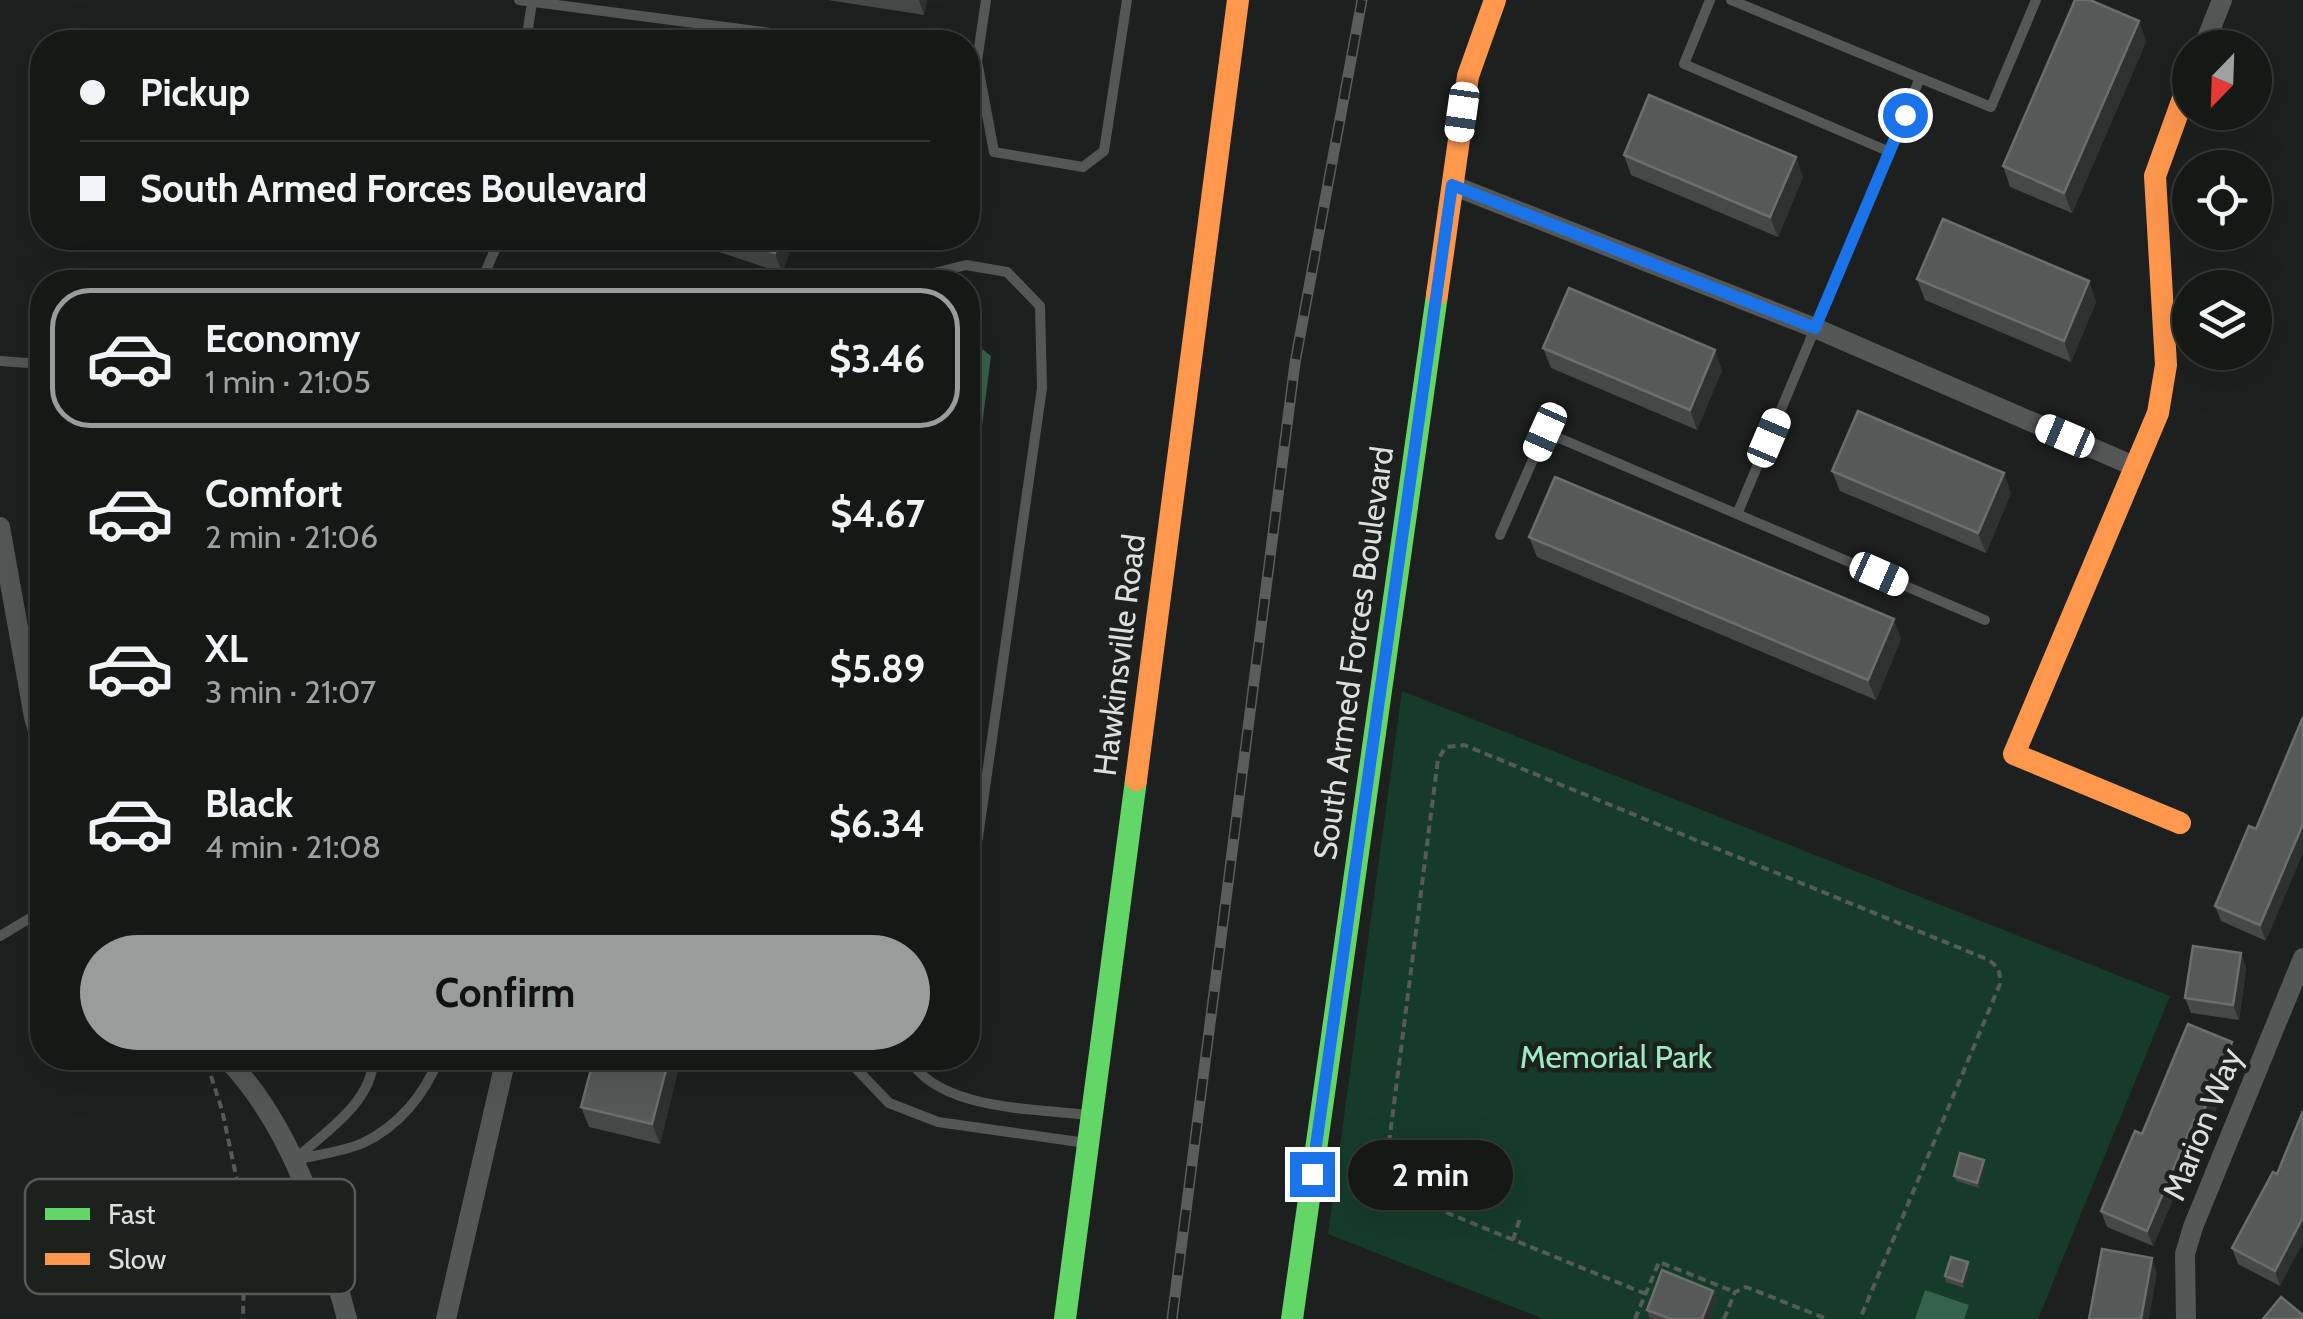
<!DOCTYPE html>
<html lang="en">
<head>
<meta charset="utf-8">
<style>
	:root { --surface:#161816; --page:#1f211f; --text:#f1f3f6; --muted:#9ea0a1; --line:#353735; --accent:#989c9a }
	body { margin:0; font-family:Cabin,sans-serif; background:var(--page); color:var(--text); height:100vh; display:flex; flex-direction:column; font-size:38px; white-space:nowrap }
	* { box-sizing:border-box; margin:0 }
	p { font-size:32px; color:var(--muted) }
	.icon { flex:none; width:55px; height:55px; fill:none; stroke:currentColor; stroke-width:2; stroke-linecap:round; stroke-linejoin:round }
	.map { position:relative; flex:1; overflow:hidden }
	.panel { position:absolute; left:30px; top:270px; width:950px; height:800px; display:flex; flex-direction:column; background:var(--surface); border-radius:40px; box-shadow:0 10px 40px #0002,0 0 0 2px var(--line) }
	.panel>* { flex:none }
	.top-card { position:absolute; left:30px; top:30px; width:950px; height:220px; border-radius:40px; box-shadow:0 10px 40px #0002,0 0 0 2px var(--line); display:grid; align-content:center; height:220px; padding:0 50px; background:var(--surface) }
	.needle { width:65px; rotate:203deg }
	.fabs { position:absolute; left:2172px; top:30px; display:grid; gap:20px }
	.fabs a { display:grid; place-items:center; width:100px; height:100px; border-radius:50%; background:var(--surface); box-shadow:0 10px 40px #0002,0 0 0 2px var(--line); font-size:50px }
	.end { position:absolute; width:45px; height:45px; margin:-22px; border:12px solid #1a73e8; background:#fff; box-shadow:0 0 0 5px #fff }
	.from { border-radius:50% }
	.bubble { position:absolute; height:70px; border-radius:35px; background:var(--surface); box-shadow:0 10px 40px #0002,0 0 0 2px var(--line); font-size:32px; font-weight:700; line-height:70px; text-align:center }
	.car { position:absolute; width:30px; height:60px; margin:-30px -15px; border-radius:12px; box-shadow:0 0 8px 2px #0007; background:linear-gradient(#fff 24%,#345 0 40%,#fff 0 76%,#345 0 86%,#fff 0) }
	.top-card b { display:flex; align-items:center; gap:35px; height:95px; font-size:38px }
	.top-card b+b { border-top:2px solid var(--line) }
	.top-card i { width:25px; height:25px; background:var(--text) }
	ul { padding:18px 0 0; list-style:none }
	li { display:flex; align-items:center; gap:30px; height:140px; margin:0 20px 15px; padding:0 30px; border:5px solid transparent; border-radius:40px }
	li div { flex:1 }
	li b { display:block; font-size:38px }
	li em { font-style:normal; font-weight:700 }
	li.selected { border-color:var(--accent) }
	li>.icon { width:90px; height:90px; stroke-width:1.5 }
	.action { display:flex; gap:20px; margin-top:auto; padding:20px 50px }
	.action a { flex:1; height:115px; border-radius:60px; background:var(--accent); color:#111; font-size:40px; font-weight:700; line-height:115px; text-align:center }
	.map>svg:first-child { display:block }
	.green { fill:#153c29 }
	.water { fill:#35624b }
	.lines { fill:none; stroke-linecap:round; stroke-linejoin:round }
	.path { stroke:#585a59; stroke-width:4; stroke-dasharray:8 5; stroke-linecap:butt }
	.lane { stroke:#545755; stroke-width:10 }
	.street { stroke:#545755; stroke-width:20 }
	.fast { stroke:#63d668; stroke-width:22 }
	.slow { stroke:#ff974d; stroke-width:22 }
	.rail-casing { stroke:#5b5d5c; stroke-width:11 }
	.rail { stroke:#1c211e; stroke-width:8; stroke-dasharray:22; stroke-linecap:butt }
	.wall { fill:#464847 }
	.shaded-wall { fill:#2f3130 }
	.building { fill:#565957; stroke:#6b6e6c; stroke-width:2.5 }
	.route { stroke:#1a73e8; stroke-width:12 }
	.labels { text-anchor:middle; dominant-baseline:central; stroke-width:9; stroke-linejoin:round; paint-order:stroke }
	.street-label { font-size:32px; fill:#dbdfdd; stroke:#1c211e }
	.park-label { font-size:32px; fill:#9decc1; stroke:#1c211e }
	.key { fill:#1c211e; stroke:#555a57; stroke-width:2.5 }
	.key-label { font-size:28px; fill:#dbdfdd }
</style>
</head>
<body>
<div class="map">
<svg width="2303" height="1319" viewBox="0 0 2303 1319">
	<rect width="100%" height="100%" fill="#1d201e"/>
	<path class="green" d="M1402 691 2170 996 2038 1319H1544L1328 1234Z"/>
	<path class="water" d="M968 338 991 356 968 534Z
		M1925 1290 1969 1305 1964 1319H1915Z"/>
	<g class="lines">
		<path class="path" d="M211 1076 222 1110 245 1218 243 1319
			M1513 1240 1520 1218
			M1646 1294 1396 1192 1384 1182 1438 759 1446 747 1464 745 1989 960C1998 967 2001 972 2000 984L1860 1319
			M1635 1319 1659 1262 1735 1292
			M1724 1319 1735 1292 1746 1287 1827 1319"/>
		<path class="lane" d="M519 0 839 42
			M1710 0 1684 64 1890 152
			M1731 0 1920 78
			M526 42 532 2
			M968 60 977 61 986 0
			M977 61 994 152 1083 167 1104 151 1127 0
			M481 282 500 238
			M911 282 914 278 966 265 1007 272 1040 306 1042 388 978 837 968 878
			M0 361 42 364
			M1738 512 1920 78 1991 107 2036 0
			M1500 535 1545 432 1985 620
			M0 936 42 911
			M846 1058 889 1103 938 1122 1086 1143
			M909 1058C937 1110 1032 1108 1086 1115
			M294 1160C316 1155 342 1152 363 1143 399 1126 425 1094 439 1058
			M294 1160C324 1133 374 1101 373 1058"/>
		<path class="street" d="M2203 48 2222 0
			M1452 185 1815 328 2136 467
			M0 527 34 717 42 744
			M226 1058C294 1128 322 1227 347 1319
			M446 1319 506 1058
			M2186 1319 2185 1254 2193 1227 2303 958"/>
		<path class="fast" d="M1065 1319 1136 780
			M1292 1319 1437 295"/>
		<path class="slow" d="M1437 295 1468 76 1495 0
			M1136 780 1238 0
			M2180 823 2014 754 2158 413 2166 365 2155 176 2190 79"/>
		<g class="rail-casing">
			<path id="rail" d="M1172 1319 1295 363 1362 0"/>
		</g>
		<use href="#rail" class="rail"/>
	</g>
	<path class="wall" d="M828 0H927L924 15Z
		M2139 21 2146 42 2072 213 2010 187 2003 166Z
		M1624 155 1803 177 1778 237 1631 175Z
		M677 238H795L782 273Z
		M1917 279 2089 281 2096 302 2071 362 1925 300Z
		M1543 348 1722 370 1697 430 1551 368Z
		M1832 471 2011 493 1986 553 1840 491Z
		M1529 537 1901 639 1876 700 1537 557Z
		M2249 826 2266 941 2221 921 2215 906Z
		M2241 953 2246 968 2239 1020 2191 1013 2185 998Z
		M560 1058H681L660 1144 589 1127 581 1107 590 1072 562 1065Z
		M2238 1058 2204 1137 2200 1136 2153 1246 2107 1227 2101 1211 2142 1134Z
		M1986 1165 1979 1188 1956 1181 1954 1176Z
		M2277 1174 2280 1286 2238 1264 2232 1248Z
		M1968 1262 1970 1268 1964 1288 1946 1282 1945 1276Z
		M1713 1291 1717 1301 1710 1319H1650L1647 1310Z"/>
	<path class="shaded-wall" d="M919 0H927L924 15Z
		M2139 21 2146 42 2072 213 2064 193Z
		M1796 157 1803 177 1778 237 1770 217Z
		M780 238H795L782 273 775 253Z
		M2089 281 2096 302 2071 362 2064 341Z
		M1715 350 1722 370 1697 430 1690 410Z
		M2004 473 2011 493 1986 553 1978 533Z
		M1894 619 1901 639 1876 700 1868 680Z
		M2303 824V853L2266 941 2260 925Z
		M2241 953 2246 968 2239 1020 2233 1005Z
		M2232 1042 2238 1058 2204 1137 2199 1122Z
		M669 1058H681L660 1144 652 1124Z
		M2194 1120 2200 1136 2153 1246 2147 1231Z
		M1984 1160 1986 1165 1979 1188 1977 1183Z
		M2303 1217V1243L2280 1286 2275 1271Z
		M2152 1258 2157 1273 2149 1319H2141Z
		M1968 1262 1970 1268 1964 1288 1962 1282Z
		M1713 1291 1717 1301 1710 1319H1702Z"/>
	<path class="building" d="M2075 0H2090L2139 21 2064 193 2003 166Z
		M1649 95 1796 157 1770 217 1624 155Z
		M1943 219 2089 281 2064 341 1917 279Z
		M729 238H780L775 253Z
		M1569 288 1715 350 1690 410 1543 348Z
		M1858 411 2004 473 1978 533 1832 471Z
		M1555 477 1894 619 1868 680 1529 537Z
		M2303 717V824L2260 925 2215 906 2249 826 2256 829Z
		M2193 946 2241 953 2233 1005 2185 998Z
		M2188 1024 2232 1042 2199 1122 2194 1120 2147 1231 2101 1211 2135 1131 2142 1134Z
		M594 1058H669L652 1124 581 1107Z
		M2303 1111V1217L2275 1271 2232 1248 2273 1172 2277 1174Z
		M1960 1153 1984 1160 1977 1183 1954 1176Z
		M2102 1249 2152 1258 2141 1319H2089Z
		M1951 1257 1968 1262 1962 1282 1945 1276Z
		M1662 1270 1713 1291 1702 1319H1671L1647 1310Z
		M2281 1297 2303 1315V1319H2263Z"/>
	<g class="lines">
		<path class="route" d="M1312 1174 1452 185 1815 328 1905 115"/>
	</g>
	<g class="labels">
		<g class="street-label">
			<text transform="translate(1353 653) rotate(-82)">South Armed Forces Boulevard</text>
			<text transform="translate(1119 655) rotate(-83)">Hawkinsville Road</text>
			<text transform="translate(2202 1124) rotate(-68)">Marion Way</text>
		</g>
		<g class="park-label">
			<text x="1616" y="1056">Memorial Park</text>
		</g>
	</g>
	<rect x="25" y="1179" width="330" height="115" rx="15" class="key"/>
	<rect x="45" y="1208" width="45" height="12" fill="#63d668"/>
	<rect x="45" y="1253" width="45" height="12" fill="#ff974d"/>
	<g class="key-label">
		<text x="108" y="1224">Fast</text>
		<text x="108" y="1269">Slow</text>
	</g>
</svg>
<div class="fabs">
<a><svg class="needle" viewBox="-14 -14 28 28"><path d="M0-13l5 13h-10z" fill="#e53935"/><path d="M0 13l5-13h-10z" fill="#9ea0a1"/></svg></a>
<a><svg class="icon" aria-label="locate" viewBox="0 0 24 24"><circle cx="12" cy="12" r="6"/><path d="M12 2v4M12 18v4M2 12h4M18 12h4"/></svg></a>
<a><svg class="icon" aria-label="layers" viewBox="0 0 24 24"><path d="M12 4l9 5-9 5-9-5zM3 14l9 5 9-5"/></svg></a>
</div>
<i class="end from" style="left:1905px;top:115px"></i>
<i class="end" style="left:1312px;top:1174px"></i>
<div class="bubble" style="left:1348px;top:1140px;width:165px">2 min</div>
<i class="car" style="left:1462px;top:112px;rotate:188deg"></i>
<i class="car" style="left:1545px;top:432px;rotate:204deg"></i>
<i class="car" style="left:2065px;top:436px;rotate:293deg"></i>
<i class="car" style="left:1769px;top:438px;rotate:23deg"></i>
<i class="car" style="left:1879px;top:574px;rotate:114deg"></i>
<div class="top-card">
<b><i class="from"></i>Pickup</b>
<b><i></i>South Armed Forces Boulevard</b>
</div>
<section class="panel">
<ul>
<li class="selected"><svg class="icon" aria-label="car" viewBox="0 0 24 24"><path d="M5 17H2v-5l4-1 3-4h7l3 4 3 1v5h-3M9 17h6M6 11h13"/><circle cx="7" cy="17" r="2"/><circle cx="17" cy="17" r="2"/></svg><div><b>Economy</b><p>1 min · 21:05</p></div><em>$3.46</em></li>
<li><svg class="icon" aria-label="car" viewBox="0 0 24 24"><path d="M5 17H2v-5l4-1 3-4h7l3 4 3 1v5h-3M9 17h6M6 11h13"/><circle cx="7" cy="17" r="2"/><circle cx="17" cy="17" r="2"/></svg><div><b>Comfort</b><p>2 min · 21:06</p></div><em>$4.67</em></li>
<li><svg class="icon" aria-label="car" viewBox="0 0 24 24"><path d="M5 17H2v-5l4-1 3-4h7l3 4 3 1v5h-3M9 17h6M6 11h13"/><circle cx="7" cy="17" r="2"/><circle cx="17" cy="17" r="2"/></svg><div><b>XL</b><p>3 min · 21:07</p></div><em>$5.89</em></li>
<li><svg class="icon" aria-label="car" viewBox="0 0 24 24"><path d="M5 17H2v-5l4-1 3-4h7l3 4 3 1v5h-3M9 17h6M6 11h13"/><circle cx="7" cy="17" r="2"/><circle cx="17" cy="17" r="2"/></svg><div><b>Black</b><p>4 min · 21:08</p></div><em>$6.34</em></li>
</ul>
<div class="action"><a>Confirm</a></div>
</section>
</div>
</body>
</html>
